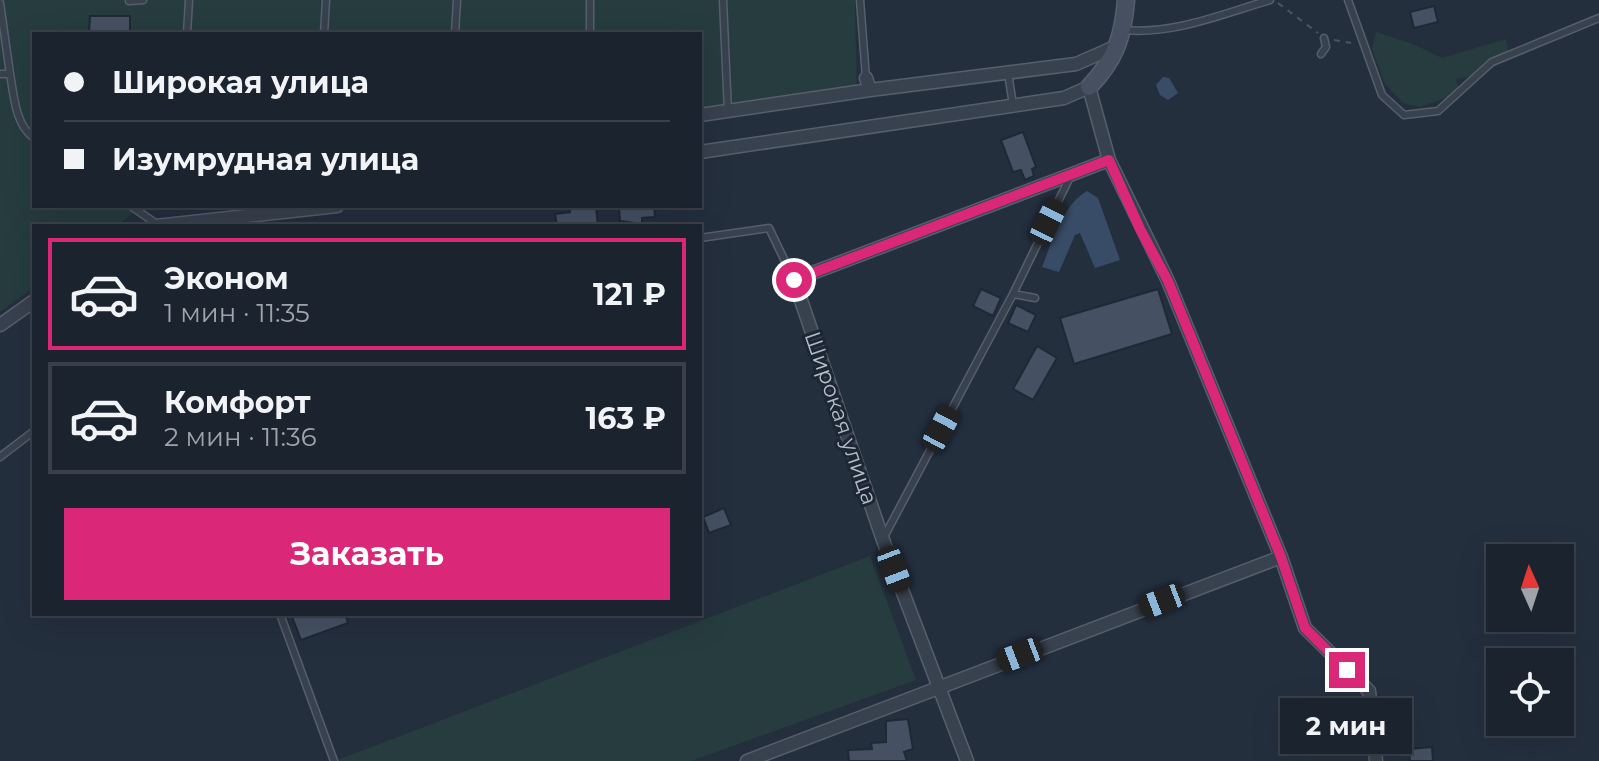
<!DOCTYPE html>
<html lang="ru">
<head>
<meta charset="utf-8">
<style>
	:root { --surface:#1b232e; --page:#282f3a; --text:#f1f3f6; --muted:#a0a4aa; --line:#39404a; --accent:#db2777 }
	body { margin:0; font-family:Montserrat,sans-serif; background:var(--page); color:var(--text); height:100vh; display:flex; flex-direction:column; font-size:30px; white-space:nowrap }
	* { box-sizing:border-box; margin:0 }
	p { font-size:26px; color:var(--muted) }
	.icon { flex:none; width:44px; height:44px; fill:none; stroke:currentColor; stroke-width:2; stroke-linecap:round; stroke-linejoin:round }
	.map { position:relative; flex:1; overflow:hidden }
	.drawer { position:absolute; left:32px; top:224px; width:670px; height:392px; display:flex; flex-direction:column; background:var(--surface); border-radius:0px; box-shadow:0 8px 32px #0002,0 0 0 2px var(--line) }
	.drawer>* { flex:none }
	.banner { position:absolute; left:32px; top:32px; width:670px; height:176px; border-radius:0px; box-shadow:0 8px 32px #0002,0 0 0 2px var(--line); display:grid; align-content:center; height:176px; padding:0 32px; background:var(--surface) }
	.needle { width:52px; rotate:357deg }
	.tools { position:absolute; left:1486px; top:544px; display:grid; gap:16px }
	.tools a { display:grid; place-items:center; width:88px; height:88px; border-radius:0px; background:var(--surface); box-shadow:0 8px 32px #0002,0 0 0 2px var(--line); font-size:40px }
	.end { position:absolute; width:36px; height:36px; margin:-18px; border:10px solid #db2777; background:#fff; box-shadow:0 0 0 4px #fff }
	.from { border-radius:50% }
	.bubble { position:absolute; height:56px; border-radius:0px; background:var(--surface); box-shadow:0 8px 32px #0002,0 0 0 2px var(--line); font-size:26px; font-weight:700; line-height:56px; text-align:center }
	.car { position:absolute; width:24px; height:48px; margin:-24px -12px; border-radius:10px; box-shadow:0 0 6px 2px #0007; background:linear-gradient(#222 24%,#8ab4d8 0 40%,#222 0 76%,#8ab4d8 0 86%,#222 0) }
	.banner b { display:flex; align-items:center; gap:28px; height:76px; font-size:30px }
	.banner b+b { border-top:2px solid var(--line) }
	.banner i { width:20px; height:20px; background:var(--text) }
	ul { padding:14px 0 0; list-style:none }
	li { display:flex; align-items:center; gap:24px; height:112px; margin:0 16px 12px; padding:0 16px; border:4px solid var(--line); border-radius:0px }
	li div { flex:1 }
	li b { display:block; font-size:30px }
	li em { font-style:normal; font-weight:700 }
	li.current { border-color:var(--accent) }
	li>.icon { width:72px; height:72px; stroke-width:1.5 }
	.cta { display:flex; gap:16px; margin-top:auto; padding:16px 32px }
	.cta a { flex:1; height:92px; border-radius:0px; background:var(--accent); color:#fff; font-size:32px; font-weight:700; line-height:92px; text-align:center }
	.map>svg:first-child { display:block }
	.green { fill:#263c3f }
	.water { fill:#394c67 }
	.building { fill:#455162; stroke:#1f2835; stroke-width:2 }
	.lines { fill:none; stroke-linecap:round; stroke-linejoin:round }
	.lane-casing { stroke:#565f6c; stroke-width:9 }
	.street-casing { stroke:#565f6c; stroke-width:15 }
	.secondary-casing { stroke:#565f6c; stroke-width:19 }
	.path { stroke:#44595c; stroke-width:2; stroke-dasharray:6 6; stroke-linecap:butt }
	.lane { stroke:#38414e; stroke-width:6 }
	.street { stroke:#38414e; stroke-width:12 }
	.secondary { stroke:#465061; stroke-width:16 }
	.route { stroke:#db2777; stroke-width:10 }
	.labels { text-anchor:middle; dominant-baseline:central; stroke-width:6; stroke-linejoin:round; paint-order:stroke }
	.street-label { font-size:22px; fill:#b4bcc9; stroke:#1d2633 }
</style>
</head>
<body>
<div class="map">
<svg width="1599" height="761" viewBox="0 0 1599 761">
	<rect width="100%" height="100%" fill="#242f3e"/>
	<path class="green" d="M0 0H855L857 98 700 121V34H34V206H143L116 226H34V287L0 312Z
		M1376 32 1413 44 1442 58 1506 39 1509 54C1492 72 1481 76 1456 79L1460 93 1420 107 1403 103 1385 84 1372 49Z
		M870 556 916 680 691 761H335Z"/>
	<path class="water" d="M1163 77 1169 78 1178 93 1168 100 1160 95 1156 85Z
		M1087 191 1098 198 1120 260 1095 268 1080 233 1075 235 1059 272 1042 267C1053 240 1061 207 1087 191Z"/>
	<path class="building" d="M1434 6 1438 22 1414 28 1410 12Z
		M90 16H130V34H89Z
		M1023 132 1036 167 1032 169 1034 176 1025 180 1021 170 1013 172 1001 140Z
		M570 206H583L584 209 596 207 598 226H557L555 214 570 212Z
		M654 206 655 217 642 218V224L620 221 619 207Z
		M981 289 1001 298 993 316 973 306Z
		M1158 289 1172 334 1074 364 1060 318Z
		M1016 305 1036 315 1028 332 1008 323Z
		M1037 346 1057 358 1033 400 1013 389Z
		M724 508 731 525 709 533 703 517Z
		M291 614H345L348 623 301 640Z
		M908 719 913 749 904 752 907 761H849L848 750 872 749 871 743 886 742V721Z
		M1432 747 1433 761H1410L1409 749Z"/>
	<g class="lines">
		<g class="lane-casing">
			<path id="lane" d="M590 0V34
				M723 0 728 112
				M860 0 866 78
				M1348 0 1382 95 1404 115 1438 111 1492 62 1599 18
				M129 1 143 0
				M0 3 10 74
				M1124 30C1173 35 1222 14 1270 0
				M187 34 189 0
				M324 34 326 0
				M455 34 457 0
				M1321 54 1326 47 1324 38
				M1008 73 1013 105
				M0 74H10C14 95 15 125 34 138
				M131 206 158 225
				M700 238 769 228 794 280
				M1013 294 1035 298
				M0 457 34 431
				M884 537 1013 294 1070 177
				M280 614 334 761"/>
		</g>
		<g class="street-casing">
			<path id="street" d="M866 78 870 90 1076 64 1117 46
				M700 115 870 90
				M700 152 1064 98 1089 87 1109 160 794 280 883 540 967 761
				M1109 160 1168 281 1281 557 1305 628 1369 691 1376 761
				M156 226 337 206
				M0 325 34 301
				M747 761 1281 557"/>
		</g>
		<g class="secondary-casing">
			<path id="secondary" d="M1089 87C1115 60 1123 38 1126 0"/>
		</g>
		<path class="path" d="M1278 3 1318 33
			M1334 40 1351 43"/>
		<use href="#lane" class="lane"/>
		<use href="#street" class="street"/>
		<use href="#secondary" class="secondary"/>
	</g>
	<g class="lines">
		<path class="route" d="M794 280 1109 160 1140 229 1168 281 1281 557 1305 628 1347 670"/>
	</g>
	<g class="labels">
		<g class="street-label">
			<text transform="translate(841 418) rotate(71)">Широкая улица</text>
		</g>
	</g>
</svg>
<div class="tools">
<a><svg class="needle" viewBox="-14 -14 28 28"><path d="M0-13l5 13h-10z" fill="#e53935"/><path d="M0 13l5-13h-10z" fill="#a0a4aa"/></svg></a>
<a><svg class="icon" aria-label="locate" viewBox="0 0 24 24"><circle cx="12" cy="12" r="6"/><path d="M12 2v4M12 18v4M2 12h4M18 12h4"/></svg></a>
</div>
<i class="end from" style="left:794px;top:280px"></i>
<i class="end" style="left:1347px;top:670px"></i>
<div class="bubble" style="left:1280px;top:698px;width:132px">2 мин</div>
<i class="car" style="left:1048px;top:222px;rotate:26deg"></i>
<i class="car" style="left:941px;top:429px;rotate:28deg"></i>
<i class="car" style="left:894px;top:569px;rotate:159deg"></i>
<i class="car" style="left:1162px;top:601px;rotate:249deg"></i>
<i class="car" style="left:1020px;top:655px;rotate:249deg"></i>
<div class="banner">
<b><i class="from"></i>Широкая улица</b>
<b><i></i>Изумрудная улица</b>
</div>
<section class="drawer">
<ul>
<li class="current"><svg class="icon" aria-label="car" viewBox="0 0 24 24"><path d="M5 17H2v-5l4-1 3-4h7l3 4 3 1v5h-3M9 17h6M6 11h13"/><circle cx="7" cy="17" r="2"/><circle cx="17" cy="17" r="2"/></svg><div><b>Эконом</b><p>1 мин · 11:35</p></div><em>121 ₽</em></li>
<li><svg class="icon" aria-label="car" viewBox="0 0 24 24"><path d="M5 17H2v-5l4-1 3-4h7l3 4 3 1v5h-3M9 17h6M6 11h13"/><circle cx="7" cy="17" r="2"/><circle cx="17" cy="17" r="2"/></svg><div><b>Комфорт</b><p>2 мин · 11:36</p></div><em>163 ₽</em></li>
</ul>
<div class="cta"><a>Заказать</a></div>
</section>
</div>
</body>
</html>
